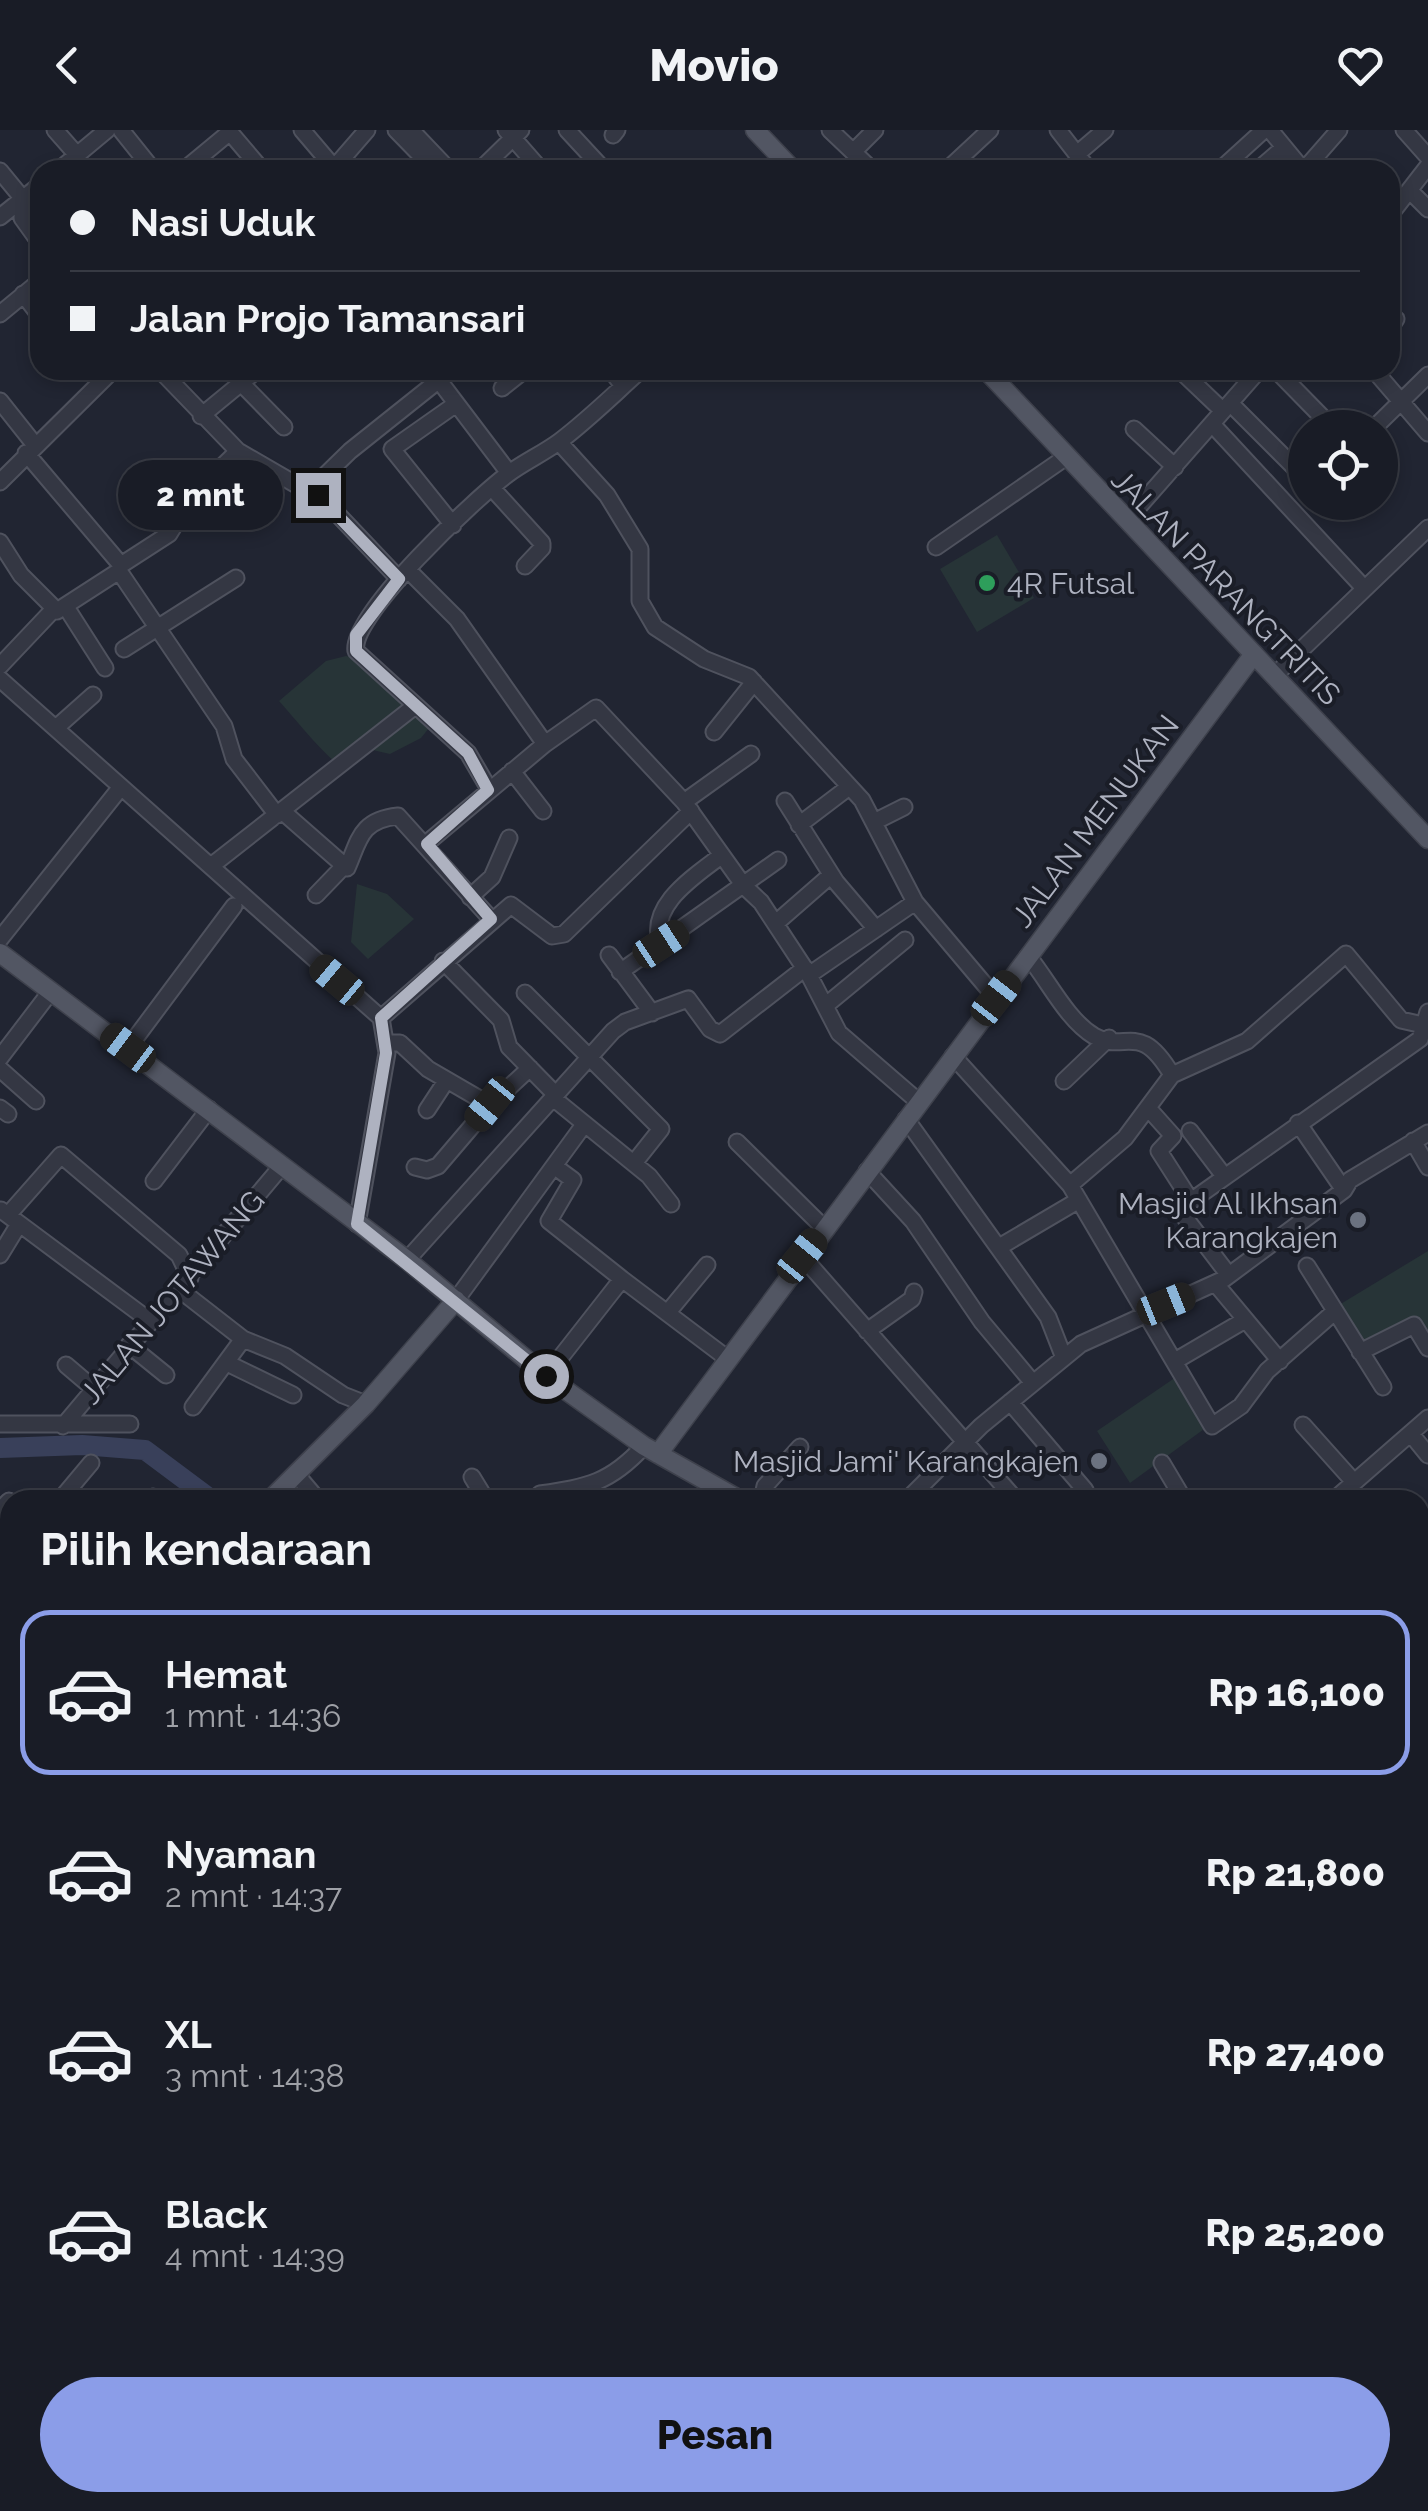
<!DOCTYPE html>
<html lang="id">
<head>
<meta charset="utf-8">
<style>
	:root { --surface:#191c26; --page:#22252e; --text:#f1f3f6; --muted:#9fa1a7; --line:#373a43; --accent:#8b9de8 }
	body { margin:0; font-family:Raleway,sans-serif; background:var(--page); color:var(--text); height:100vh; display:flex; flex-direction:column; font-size:38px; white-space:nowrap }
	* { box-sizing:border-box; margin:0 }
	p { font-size:32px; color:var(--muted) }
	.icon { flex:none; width:55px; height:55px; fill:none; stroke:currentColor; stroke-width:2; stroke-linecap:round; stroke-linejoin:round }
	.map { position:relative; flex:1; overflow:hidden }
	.panel { position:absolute; left:0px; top:1360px; width:1430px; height:1022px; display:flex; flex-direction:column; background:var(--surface); border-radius:30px 30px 0 0; box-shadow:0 5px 15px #0003,0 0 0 2px var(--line) }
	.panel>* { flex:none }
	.banner { position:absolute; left:30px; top:30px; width:1370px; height:220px; border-radius:30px; box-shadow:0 5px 15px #0003,0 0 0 2px var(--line); display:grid; align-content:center; height:220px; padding:0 40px; background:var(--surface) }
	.controls { position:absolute; left:1288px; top:280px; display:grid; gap:20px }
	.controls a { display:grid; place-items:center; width:110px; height:110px; border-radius:50%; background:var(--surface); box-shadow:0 5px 15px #0003,0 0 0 2px var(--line); font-size:50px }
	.end { position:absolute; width:45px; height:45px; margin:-22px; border:12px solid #aeb2c0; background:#111; box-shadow:0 0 0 5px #111 }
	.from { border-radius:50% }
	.bubble { position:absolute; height:70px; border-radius:35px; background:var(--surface); box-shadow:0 5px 15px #0003,0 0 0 2px var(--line); font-size:32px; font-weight:800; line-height:70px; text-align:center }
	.car { position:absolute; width:30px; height:60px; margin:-30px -15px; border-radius:12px; box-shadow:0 0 8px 2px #0007; background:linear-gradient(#222 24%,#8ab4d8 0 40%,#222 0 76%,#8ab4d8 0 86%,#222 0) }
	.banner b { display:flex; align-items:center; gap:35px; height:95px; font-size:38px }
	.banner b+b { border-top:2px solid var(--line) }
	.banner i { width:25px; height:25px; background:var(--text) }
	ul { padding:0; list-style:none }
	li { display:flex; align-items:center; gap:30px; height:165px; margin:0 20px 15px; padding:0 20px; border:5px solid transparent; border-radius:30px }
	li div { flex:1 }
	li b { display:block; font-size:38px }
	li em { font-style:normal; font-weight:800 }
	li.selected { border-color:var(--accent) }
	li>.icon { width:90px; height:90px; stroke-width:1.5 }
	h2 { padding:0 40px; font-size:45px; line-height:120px }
	.cta { display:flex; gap:20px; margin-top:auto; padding:20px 40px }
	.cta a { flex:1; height:115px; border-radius:60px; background:var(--accent); color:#111; font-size:40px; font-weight:800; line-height:115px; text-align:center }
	header { display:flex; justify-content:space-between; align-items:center; height:130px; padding:0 40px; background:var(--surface); font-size:45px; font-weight:800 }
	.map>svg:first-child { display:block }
	.green { fill:#273437 }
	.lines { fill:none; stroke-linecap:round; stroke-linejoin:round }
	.river { stroke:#39405a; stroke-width:20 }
	.minor-casing { stroke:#4f525e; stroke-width:19 }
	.major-casing { stroke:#3e414c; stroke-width:21 }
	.minor { stroke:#343743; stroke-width:15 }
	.major { stroke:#525663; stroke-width:18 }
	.route { stroke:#aeb2c0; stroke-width:12 }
	.leisure-dot { fill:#2e9e5b; stroke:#1a1d27; stroke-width:4 }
	.worship-dot { fill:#6b7280; stroke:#1a1d27; stroke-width:4 }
	.labels { text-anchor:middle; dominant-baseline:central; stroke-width:8; stroke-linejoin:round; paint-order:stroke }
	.poi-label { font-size:30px; fill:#aeb2c0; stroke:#1a1d27; text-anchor:end }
	.street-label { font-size:30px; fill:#aeb2c0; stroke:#1a1d27 }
</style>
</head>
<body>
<header><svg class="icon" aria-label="back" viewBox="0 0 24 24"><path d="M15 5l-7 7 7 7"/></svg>Movio<svg class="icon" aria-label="heart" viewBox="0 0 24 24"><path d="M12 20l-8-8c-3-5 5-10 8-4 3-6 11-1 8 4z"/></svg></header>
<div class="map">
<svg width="1428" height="2381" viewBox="0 0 1428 2381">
	<rect width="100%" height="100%" fill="#212532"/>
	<path class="green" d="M997 405 1034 468 977 502 940 439Z
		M346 526 357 528 429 598 421 608 390 624 364 618 339 634C326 628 292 585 279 571L326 531Z
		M357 754 387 764 414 789 368 829 351 812Z
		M1428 1121V1209L1415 1191 1361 1221 1334 1178Z
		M1182 1243 1211 1294 1130 1353 1097 1301Z"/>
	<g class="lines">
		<path class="river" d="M0 1318 82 1315 145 1320 212 1370
			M1420 2288 1428 2296"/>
		<g class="minor-casing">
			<path id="minor" d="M55 0 77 25
				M121 0 153 40
				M228 0 262 40
				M302 0 336 40
				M396 0 435 40
				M411 0 449 40
				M506 0 541 40
				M567 0 604 40
				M830 0 872 40
				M1058 0 1089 40
				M1270 0 1303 40
				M1404 0 1428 27
				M613 5 617 0
				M854 21 875 0
				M1077 24 1105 0
				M334 38 367 0
				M59 40 107 0
				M184 40 230 2
				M480 40 521 0
				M947 40 990 0
				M1220 40 1264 0
				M1258 40 1282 19
				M1304 40 1339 0
				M0 41 23 69
				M1410 61 1428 79
				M23 69 22 88 40 113
				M1390 85 1428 36
				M0 87 40 55
				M23 164 40 186
				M0 184 40 151
				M1390 198 1396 189
				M160 240 238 321 326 372 399 449
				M431 240 509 343
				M611 240 623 256
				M1180 240 1223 281
				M1276 240 1326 291
				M1374 240 1428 303
				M241 253 284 297
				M502 258 522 242
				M0 271 35 315
				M1230 273 1305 348
				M201 286 257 240
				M1212 294 1364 458
				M1374 298 1428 245
				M1134 299 1175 337
				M559 312 607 365 640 419V471L655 497 704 529 749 547 862 670 915 772 996 868
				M238 321 193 365 169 404 121 435 119 441 224 596 234 629 277 685
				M26 323 121 435
				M158 351 186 378
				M0 352 113 240
				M492 358 542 413V418L525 436
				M309 361 350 321 439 250
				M1127 390 1259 240
				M453 395 392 319 456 274
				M0 412 21 445 57 481 119 441
				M936 417 1066 327
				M408 440 457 489 545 614 596 578 684 672 744 756 761 772 809 845 839 903 920 973
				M66 477 105 538
				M124 519 236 448
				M0 536 54 479
				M1274 546 1428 398
				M0 549 381 888 387 923 357 1094
				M57 597 93 565
				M714 602 754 552
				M512 641 543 681
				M489 659 468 623 356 521C349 486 477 367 508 344 524 332 544 323 560 311 589 289 614 264 641 240
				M785 671 836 752 876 799
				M684 672 751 624
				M282 681 347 738C359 712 359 690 398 686L491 789
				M874 692 904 677
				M799 695 849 657
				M427 713 545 614
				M211 736 415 576
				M316 765 343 737
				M470 767 492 747 509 708
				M776 793 831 745
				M0 809 121 657
				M661 815C647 775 695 746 722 725
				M609 825 652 883
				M1028 826C1048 850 1067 890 1094 906 1126 924 1139 889 1172 945L1125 1008 1070 1055
				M443 831 501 890 509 917 556 965
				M620 842 778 730
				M809 845 915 772
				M525 863 661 999 634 1033
				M825 876 905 810
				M381 888 511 775 552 806 564 804 691 681
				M387 913H400L428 939 490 975
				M128 918 234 776
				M953 926 1070 1055 1212 1296 1241 1276 1267 1241 1333 1183
				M0 928 51 861
				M0 939 36 971
				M1172 945 1247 911 1346 824 1401 890 1423 895
				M1064 951 1109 908
				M553 968 649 1046 671 1074
				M0 978 8 984
				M1148 978 1173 1006 1159 1021 1191 1071
				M427 980 446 951
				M906 989 1048 1187 1064 1228
				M1298 993 1344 1060
				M1190 1001 1224 1046
				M1413 1011 1428 1037
				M737 1012 824 1098
				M554 1036 573 1050 549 1091 622 1149
				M415 1037 427 1040 438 1036 490 975 530 938
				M867 1041 913 1091 982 1192 1033 1253
				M154 1051 209 979
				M1 1080 150 1191
				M8 1085 61 1025 179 1125 190 1148
				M1001 1116 1079 1070
				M0 1125 19 1094
				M802 1126 1016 1370
				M407 1130 613 901 625 892 688 869 710 899 720 904 805 838
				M1307 1136 1383 1257
				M1228 1144 1183 1085 1191 1071 1420 909 1428 882
				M1215 1153 1280 1231
				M180 1160 243 1209 285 1226 343 1265 366 1274
				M456 1170 583 996
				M669 1181 707 1135
				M867 1201 912 1169 914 1162
				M129 1215 166 1245
				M1360 1222 1414 1195 1428 1218
				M1175 1231 1245 1190
				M227 1233 293 1265
				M66 1235 93 1258
				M546 1246 622 1149 728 1229
				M1010 1272 1085 1360
				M193 1277 243 1209
				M0 1294H130
				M1303 1295 1354 1352
				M63 1296 281 1037
				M1411 1304 1428 1325
				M1162 1333 1184 1370
				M296 1344 318 1370
				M472 1347 486 1370
				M60 1370 91 1333
				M151 1370 153 1367
				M534 1370 540 1364C588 1357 610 1353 644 1316
				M762 1370 765 1356 800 1317
				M907 1370 981 1296 1081 1214 1224 1149 1344 1060 1350 1050 1428 1003
				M1334 1370 1428 1288
				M0 1380 9 1371
				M1420 1453 1428 1462
				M1420 1507 1428 1500
				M0 1693 10 1703
				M1420 1715 1428 1708
				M1420 1848 1428 1840
				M1420 2023 1428 2013
				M0 2050 10 2055
				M1420 2077 1428 2092
				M1420 2188 1428 2189
				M0 2204 10 2211
				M1420 2219 1428 2209
				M1420 2256 1428 2262
				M0 2302 10 2308
				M1420 2307 1428 2314
				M0 2323 10 2316
				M1420 2353 1428 2360
				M139 2372 155 2381
				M290 2372 302 2381
				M415 2372 428 2381
				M516 2372 526 2381
				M19 2381 31 2372
				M68 2381 78 2372
				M558 2381 567 2372
				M706 2381 709 2372
				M972 2381 975 2372
				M1064 2381 1074 2372
				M1175 2381 1183 2372"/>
		</g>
		<g class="major-casing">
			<path id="major" d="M755 0 793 40
				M986 240 1428 709
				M0 823 407 1130 546 1246 644 1316 740 1370
				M658 1324 1254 524
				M270 1370 366 1274 456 1170
				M0 1830 10 1817
				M0 1921 10 1924
				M1420 1969 1428 1977
				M1142 2372 1151 2381"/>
		</g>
		<use href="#minor" class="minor"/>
		<use href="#major" class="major"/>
	</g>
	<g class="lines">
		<path class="route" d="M318 365 399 449 356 505V521L468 623 488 660 427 714 491 789 381 888 386 923 357 1094 546 1246"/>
	</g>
	<circle class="leisure-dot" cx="987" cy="453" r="10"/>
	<g class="worship-dot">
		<circle cx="1358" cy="1090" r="10"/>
		<circle cx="1099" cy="1331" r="10"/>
	</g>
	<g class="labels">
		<g class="poi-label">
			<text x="1007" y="453" text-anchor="start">4R Futsal</text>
			<text x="1338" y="1073">Masjid Al Ikhsan<tspan x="1338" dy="34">Karangkajen</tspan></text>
			<text x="1079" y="1331">Masjid Jami' Karangkajen</text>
		</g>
		<g class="street-label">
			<text transform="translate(1226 457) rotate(46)">JALAN PARANGTRITIS</text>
			<text transform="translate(1095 691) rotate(-53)">JALAN MENUKAN</text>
			<text transform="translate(172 1167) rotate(-50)">JALAN JOTAWANG</text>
		</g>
	</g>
</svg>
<div class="controls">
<a><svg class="icon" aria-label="locate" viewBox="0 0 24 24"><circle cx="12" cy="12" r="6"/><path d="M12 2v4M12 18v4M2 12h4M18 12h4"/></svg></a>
</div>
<i class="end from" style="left:546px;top:1246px"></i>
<i class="end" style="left:318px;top:365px"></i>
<div class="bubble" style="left:118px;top:330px;width:165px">2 mnt</div>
<i class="car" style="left:661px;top:814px;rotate:57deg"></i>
<i class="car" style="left:337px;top:850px;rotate:310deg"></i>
<i class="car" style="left:996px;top:868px;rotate:38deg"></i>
<i class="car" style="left:128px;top:918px;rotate:307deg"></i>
<i class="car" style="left:490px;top:974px;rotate:219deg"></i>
<i class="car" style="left:802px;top:1126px;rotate:39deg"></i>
<i class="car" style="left:1166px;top:1174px;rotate:68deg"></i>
<div class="banner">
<b><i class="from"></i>Nasi Uduk</b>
<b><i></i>Jalan Projo Tamansari</b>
</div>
<section class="panel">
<h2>Pilih kendaraan</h2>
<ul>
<li class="selected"><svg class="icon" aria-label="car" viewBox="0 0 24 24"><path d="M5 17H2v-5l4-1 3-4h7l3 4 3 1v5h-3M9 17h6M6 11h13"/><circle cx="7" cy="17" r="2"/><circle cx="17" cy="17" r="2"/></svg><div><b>Hemat</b><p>1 mnt · 14:36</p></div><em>Rp 16,100</em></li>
<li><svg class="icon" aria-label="car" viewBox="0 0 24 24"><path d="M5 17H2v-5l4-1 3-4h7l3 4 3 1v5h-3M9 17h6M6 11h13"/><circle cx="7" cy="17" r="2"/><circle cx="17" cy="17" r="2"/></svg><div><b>Nyaman</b><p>2 mnt · 14:37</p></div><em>Rp 21,800</em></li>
<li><svg class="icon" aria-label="car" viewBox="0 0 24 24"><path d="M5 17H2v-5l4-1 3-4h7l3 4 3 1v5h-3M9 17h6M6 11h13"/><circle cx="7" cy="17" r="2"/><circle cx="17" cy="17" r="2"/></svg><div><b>XL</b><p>3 mnt · 14:38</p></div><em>Rp 27,400</em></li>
<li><svg class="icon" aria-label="car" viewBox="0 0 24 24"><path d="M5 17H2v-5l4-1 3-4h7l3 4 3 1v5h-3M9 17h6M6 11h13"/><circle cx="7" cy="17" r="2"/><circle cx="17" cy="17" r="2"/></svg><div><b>Black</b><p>4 mnt · 14:39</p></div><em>Rp 25,200</em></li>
</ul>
<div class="cta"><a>Pesan</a></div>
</section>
</div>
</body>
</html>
